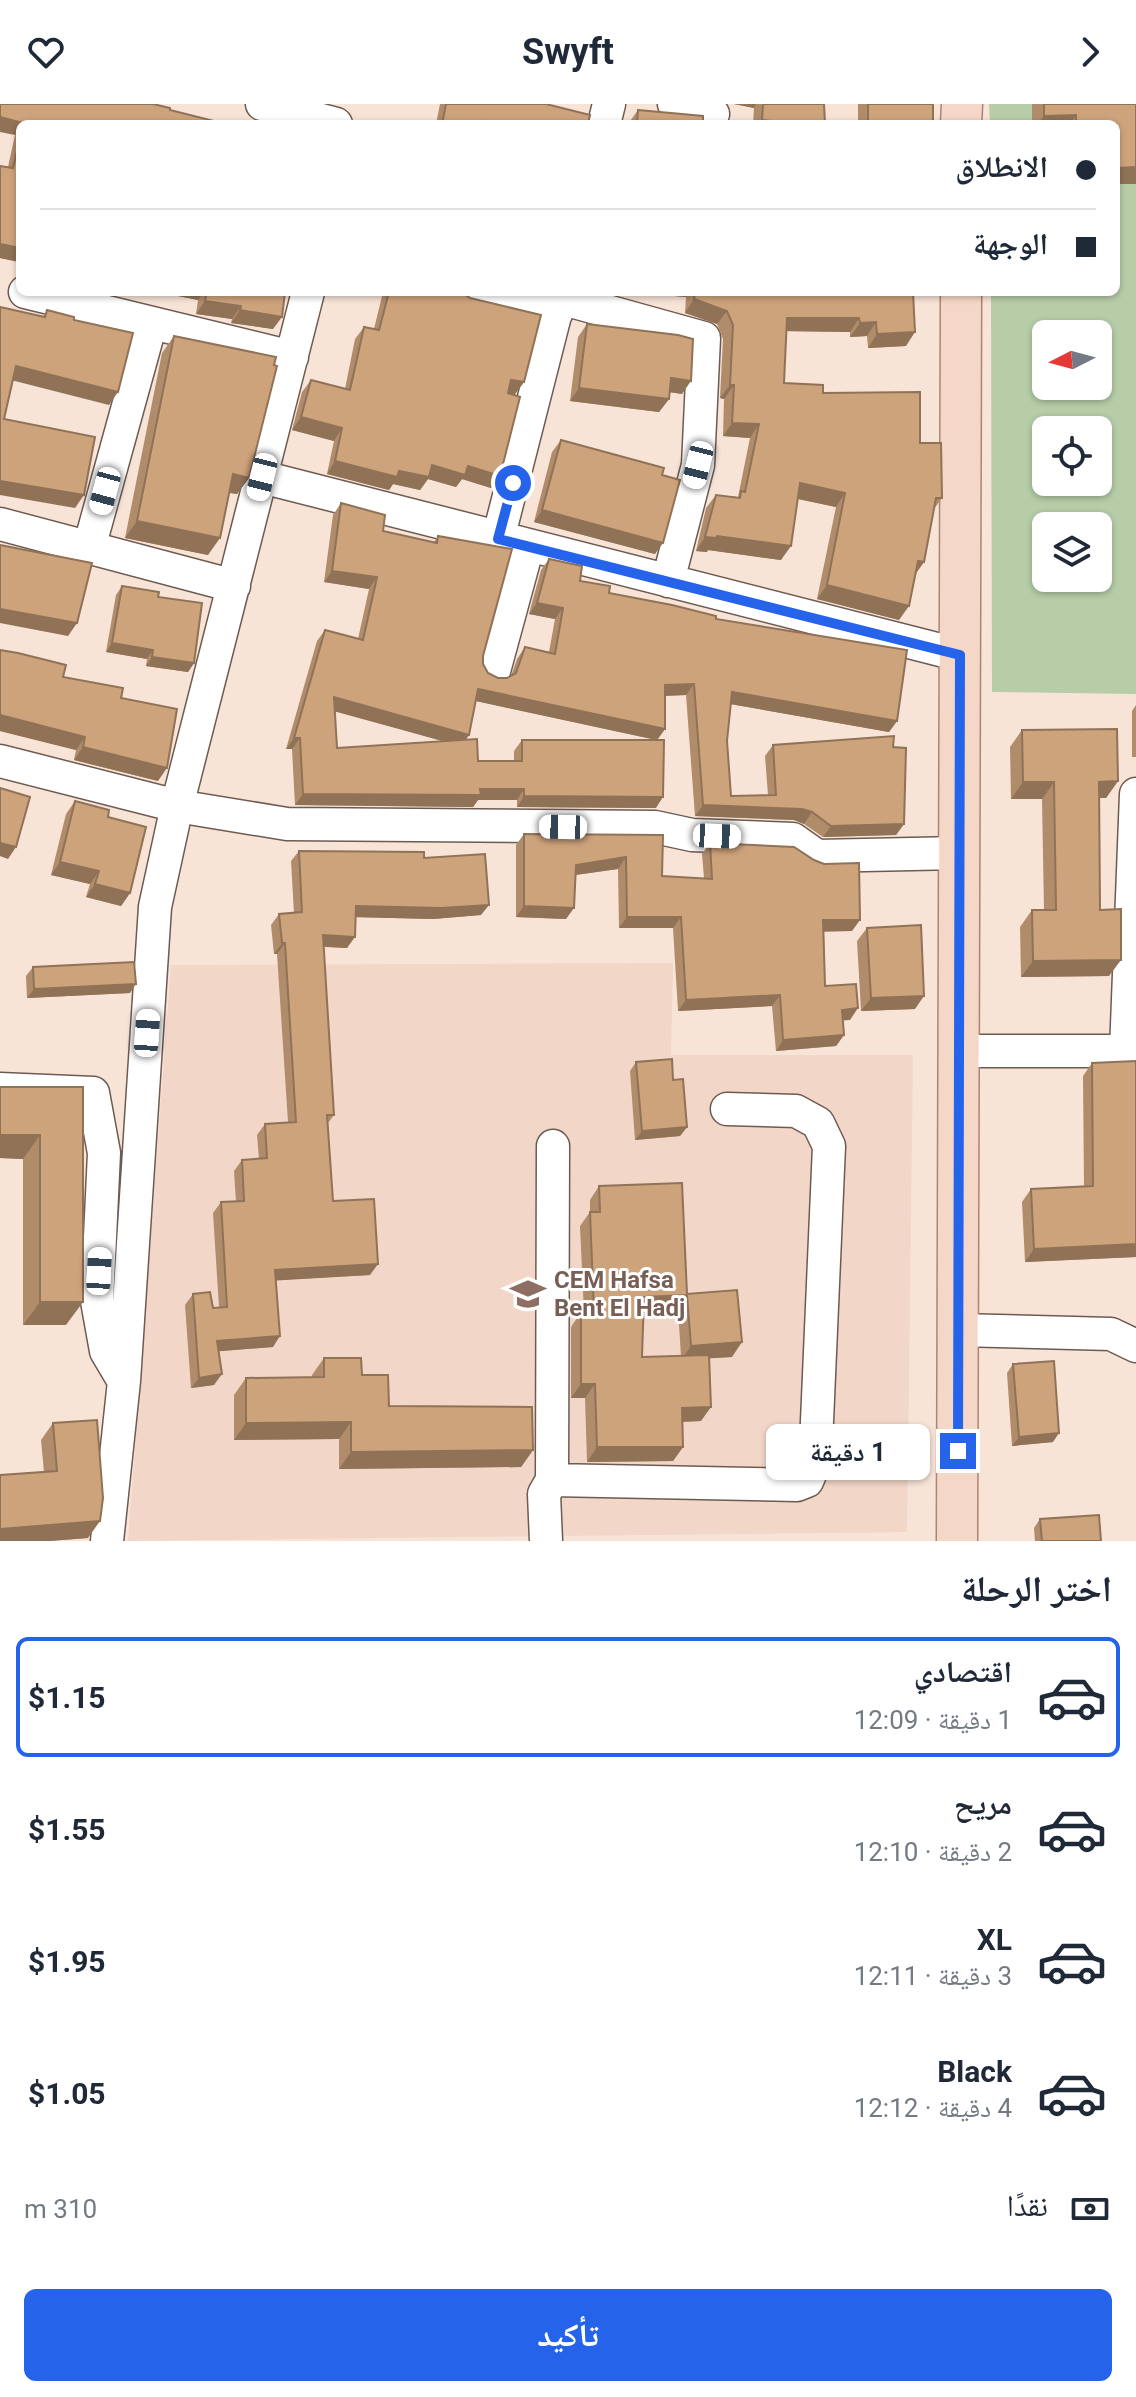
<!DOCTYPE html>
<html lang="ar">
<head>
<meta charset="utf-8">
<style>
	:root { --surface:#fff; --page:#f6f6f7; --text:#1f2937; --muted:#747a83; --line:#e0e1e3; --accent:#2563eb }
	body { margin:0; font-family:Roboto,"Noto Naskh Arabic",sans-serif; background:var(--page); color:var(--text); direction:rtl; height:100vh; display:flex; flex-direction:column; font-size:30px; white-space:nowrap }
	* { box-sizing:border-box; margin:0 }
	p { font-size:26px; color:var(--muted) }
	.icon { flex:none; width:44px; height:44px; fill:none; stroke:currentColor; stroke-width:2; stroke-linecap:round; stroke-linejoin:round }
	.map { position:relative; height:1437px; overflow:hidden; direction:ltr }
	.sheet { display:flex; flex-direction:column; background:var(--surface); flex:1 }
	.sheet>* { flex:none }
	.hud { position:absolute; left:16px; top:16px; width:1104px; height:176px; border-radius:12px; box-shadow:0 2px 6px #0004; direction:rtl; display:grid; align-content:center; height:176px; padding:0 24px; background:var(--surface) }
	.needle { width:52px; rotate:264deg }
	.tools { position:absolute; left:1032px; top:216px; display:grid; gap:16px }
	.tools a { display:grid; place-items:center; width:80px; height:80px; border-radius:12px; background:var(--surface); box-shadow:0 2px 6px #0004; font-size:40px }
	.end { position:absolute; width:36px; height:36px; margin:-18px; border:10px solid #2563eb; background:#fff; box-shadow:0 0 0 4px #fff }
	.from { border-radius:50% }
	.bubble { position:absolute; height:56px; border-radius:12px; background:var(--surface); box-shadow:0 2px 6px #0004; font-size:26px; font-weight:700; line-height:56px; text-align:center; direction:rtl }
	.car { position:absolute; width:24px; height:48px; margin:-24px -12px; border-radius:10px; box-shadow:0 0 6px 2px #0007; background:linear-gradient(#fff 24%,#345 0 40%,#fff 0 76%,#345 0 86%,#fff 0) }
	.hud b { display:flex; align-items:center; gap:28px; height:76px; font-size:30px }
	.hud b+b { border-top:2px solid var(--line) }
	.hud i { width:20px; height:20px; background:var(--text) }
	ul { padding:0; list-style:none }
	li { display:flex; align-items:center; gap:24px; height:120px; margin:0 16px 12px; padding:0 8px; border:4px solid transparent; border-radius:12px }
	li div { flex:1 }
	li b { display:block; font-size:30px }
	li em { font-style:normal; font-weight:700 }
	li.active { border-color:var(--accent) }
	li>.icon { width:72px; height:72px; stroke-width:1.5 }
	h2 { padding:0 24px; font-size:36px; line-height:96px }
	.pay { display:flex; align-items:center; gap:20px; height:88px; padding:0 24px; font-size:30px }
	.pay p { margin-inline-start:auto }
	.button { display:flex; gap:16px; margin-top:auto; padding:16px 24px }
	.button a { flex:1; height:92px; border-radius:12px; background:var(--accent); color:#fff; font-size:32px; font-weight:700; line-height:92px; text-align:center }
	header { display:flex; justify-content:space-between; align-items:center; height:104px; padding:0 24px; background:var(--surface); font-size:36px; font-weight:700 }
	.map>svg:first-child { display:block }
	.built { fill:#f2d6c7 }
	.green { fill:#b6cda8; fill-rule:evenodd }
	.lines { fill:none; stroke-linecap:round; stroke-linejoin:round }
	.minor-casing { stroke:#6d5b51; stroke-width:35 }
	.major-casing { stroke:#a98673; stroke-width:43 }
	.minor { stroke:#fff; stroke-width:32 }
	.major { stroke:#f5d7c7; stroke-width:40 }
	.wall { fill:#b08c6b; fill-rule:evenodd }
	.shaded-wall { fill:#907257 }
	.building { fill:#cda37c; stroke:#907257; stroke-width:2 }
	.route { stroke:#2563eb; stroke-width:10 }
	.labels { text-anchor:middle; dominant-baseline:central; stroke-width:6; stroke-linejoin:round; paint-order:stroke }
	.education-label { font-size:24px; font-weight:bold; fill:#785e54; stroke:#fff; text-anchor:start }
</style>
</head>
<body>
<header><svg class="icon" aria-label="forward" viewBox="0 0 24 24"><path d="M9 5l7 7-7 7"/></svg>Swyft<svg class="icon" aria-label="heart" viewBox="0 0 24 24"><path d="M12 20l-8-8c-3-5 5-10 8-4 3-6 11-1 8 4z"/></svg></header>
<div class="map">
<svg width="1136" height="1437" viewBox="0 0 1136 1437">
	<rect width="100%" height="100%" fill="#f8e3d7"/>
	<path class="built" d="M673 859 671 951H913L907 1428 128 1437 171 861Z"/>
	<path class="green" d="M989 0H1136V590L992 588 991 188H1116V20H990ZM1046 230H1098V282H1046ZM1046 326H1098V378H1046ZM1046 422H1098V474H1046Z"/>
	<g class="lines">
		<g class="minor-casing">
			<path id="minor" d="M262 0 336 20
				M674 0 713 10
				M604 20 609 0
				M25 188 292 253
				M467 188 556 210
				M560 194 704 234 698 361 668 477
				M262 373 960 551
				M0 420 234 482
				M498 435 561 188
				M89 444 151 219
				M494 567 528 442
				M0 657 177 702 287 720 655 723 692 731 793 735 817 752 959 749
				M959 947H1136
				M1126 947 1136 690
				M0 985 93 989 104 1049 97 1197 106 1247 122 1274
				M958 1226 1111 1230 1136 1242
				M552 1376 553 1042
				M107 1437 124 1277 155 803 177 702 308 188
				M546 1437 544 1390 552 1376 797 1381 807 1377 814 1361 816 1340 829 1042 818 1019 796 1007 727 1005"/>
		</g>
		<g class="major-casing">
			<path id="major" d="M961 20 962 0
				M957 1437 961 188"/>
		</g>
		<use href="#minor" class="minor"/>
		<use href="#major" class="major"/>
	</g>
	<path class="wall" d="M440 0H546L588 20H436Z
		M734 0H824L825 20H753L754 4Z
		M858 0H933V20H858Z
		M1032 0H1136L1116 20H1032Z
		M638 6 703 20H628Z
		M20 20V168L17 167 19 158 0 154V62L8 63 15 31Z
		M174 188H285L273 225 231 219 232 215 196 210 198 196 173 191Z
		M383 188H462L524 278 515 290H508L500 372 491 384 462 375 456 383 428 375 420 386 393 380 389 386 327 370 334 337 292 326 302 288 311 276 345 285 355 235 364 223 374 225Z
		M628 188H787V190H825V188H913L906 242 868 244 867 232 850 233V228L786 227 784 279 823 289 920 339 942 394 934 405 924 458 916 469 899 516 817 495 836 403 797 395 781 456 708 446 707 448 696 447 706 404 716 391 738 393 750 334 723 332 724 295 720 294 723 235 717 220 685 209 686 193Z
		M587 220 682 290 669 288V295L659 308 570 297 578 233Z
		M174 232 249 374 237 390 229 389 208 451 125 434 162 249Z
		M561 336 662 371 655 450 534 418 552 348Z
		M341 399 383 427 434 438 438 432 483 552V560L488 569 498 574H507L511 572 517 555 525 543 549 548 555 515 529 510 541 466 549 455 580 477 609 489 716 515 897 617 889 628 731 600 727 637 731 692 768 691 765 652 773 641 893 643 904 720 896 731 823 733 804 720 794 716 695 712 686 591 665 592V625L657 636 656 704 517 703V696H478L473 703 295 701 292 645H286L317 537 325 526 358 535 369 485 324 478 333 411ZM476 597 656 636H522L514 647V657H478L466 635 469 631ZM335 607 396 624 442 637 337 644Z
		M122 482 194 559 188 568 146 562 147 555 106 548 116 491Z
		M0 546 63 573 121 594 158 677 74 656 76 646 0 627Z
		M1136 601V653H1132V607Z
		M1022 626 1118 677 1106 694H1099L1100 806 1109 872 1021 873 1020 823 1032 806H1044L1042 695H1011L1010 643Z
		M75 697 108 713 130 789 121 802 86 793 90 780 51 771 66 710Z
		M524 730 663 731 662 772 704 774 702 750 710 739 852 827H824L825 882 850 916H843L844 931 836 942 776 947 772 902 678 907 673 824H619L618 765 575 771 566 815 516 813V741Z
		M299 747 424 754 481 811 433 815 356 813 347 844 324 843 334 1011 328 1019 333 1097 370 1171 276 1176 273 1243 219 1247 214 1281 191 1284 185 1201 193 1190 213 1204 219 1203 213 1109 221 1098H236L234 1067 242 1056 259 1055 257 1031 265 1020 288 1018 277 850H274L271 821 279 810 294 809 291 757Z
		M867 824 915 905 861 907 857 837Z
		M33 863 130 889 27 894 26 872Z
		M1136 957V1153L1025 1158 1022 1098 1031 1085 1084 1083 1083 972 1092 959Z
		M636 958 673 976 687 1023 680 1032 635 1036 630 967Z
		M0 983H83L66 1221H23V1055L0 1054Z
		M599 1082 687 1190 732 1253 709 1254 701 1317 682 1318 683 1343 673 1357 587 1358 585 1294H571V1223L581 1208 584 1209 580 1122 590 1108V1096ZM678 1205 681 1252 642 1253 643 1206Z
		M324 1254 362 1271 389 1302 533 1346 521 1363 339 1365V1335L234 1336V1291L246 1274 312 1273V1271Z
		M1013 1260 1053 1338 1012 1342 1007 1269Z
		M53 1319 88 1434 49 1437H0L44 1368 41 1336Z
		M1040 1415 1101 1437H1035L1034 1424Z"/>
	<path class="shaded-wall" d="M734 0H756L754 4Z
		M1076 11 1070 20H1038L1044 12Z
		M0 13 23 19 20 20V24L15 31 0 28Z
		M762 16 788 19 787 20H759Z
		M1136 63V80H1116V64Z
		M0 140 20 144V156L19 158 0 154Z
		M176 188H204L198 196 173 191Z
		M628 188H690L686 193Z
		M694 195 727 207 717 220 685 209Z
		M205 197 241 202 232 215 196 210Z
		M240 206 282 213 273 225 231 219Z
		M787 214H859L850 228 777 227Z
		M876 218 867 232 850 233 860 219Z
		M915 228 906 242 868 244 877 230Z
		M16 262 118 288 109 301 7 275Z
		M671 274 691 277 682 290 662 287Z
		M511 276 524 278 515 290 502 289Z
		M730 281H734L724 295 720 294Z
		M579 284 669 295 659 308 570 297Z
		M301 313 342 324 334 337 292 326Z
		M732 319 759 320 750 334 723 332Z
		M335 357 399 367 432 361 468 362 500 372 491 384 462 375 456 383 428 375 420 386 393 380 389 386 327 370Z
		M233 370 249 374 237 390 221 387Z
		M0 377 84 391 75 404 0 391Z
		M800 379 845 389 836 403 790 393Z
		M542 406 663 439 655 450 534 418Z
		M137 417 220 434 208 451 125 434Z
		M717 432 791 442 781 456 708 446 707 448 696 447 705 433Z
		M918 457 924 458 914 472Z
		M332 467 377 473 369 485 324 478Z
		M827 481 909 502 899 516 817 495Z
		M537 499 563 504 555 515 529 510Z
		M0 505 77 519 68 532 0 519Z
		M112 539 153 546 147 555 106 548Z
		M152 553 194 559 188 568 146 562Z
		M694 580 686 591 658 592 665 581Z
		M478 585 665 625 657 636 471 596Z
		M732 588 897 617 889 628 724 599Z
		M334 593 469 631 461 642 326 605Z
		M0 611 85 633 76 646 0 627Z
		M294 634H300L292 645H286Z
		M83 643 167 664 158 677 74 656Z
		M1118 677 1106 694H1087L1099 678Z
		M1023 678H1054L1042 695H1011Z
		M480 685H524L517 696H478L473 703 295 701 303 690Z
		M524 692 663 693 656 704 517 703Z
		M703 701 802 705 812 708 804 720 794 716 695 712Z
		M904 720 896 731 823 733 831 722Z
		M0 739 16 743 8 755 0 752Z
		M626 753 618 765 568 772 576 761Z
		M60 758 99 767 90 780 51 771Z
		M95 780 130 789 121 802 86 793Z
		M489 801 481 811 433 815 349 813 356 802Z
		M524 802 574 804 566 815 516 813Z
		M627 813H681L673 824H619Z
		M823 816H860L852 827 815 828Z
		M323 831 355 833 347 844 315 842Z
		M282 839H285L277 850H274Z
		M1121 856 1109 872 1021 873 1033 857Z
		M136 880 130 889 27 894 34 885Z
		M780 891 772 902 678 907 686 896Z
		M924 892 915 905 861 907 871 894Z
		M858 904 850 916 834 917 842 906Z
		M844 931 836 942 776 947 783 936Z
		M687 1023 680 1032 635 1036 642 1027Z
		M0 1031H40L23 1055 0 1054Z
		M1136 1140V1153L1025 1158 1034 1145Z
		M378 1160 370 1171 268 1177 275 1166Z
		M687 1191 678 1205 634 1207 644 1193Z
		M40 1198H83L66 1221H23Z
		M280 1232 273 1243 210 1248 217 1237Z
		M742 1238 732 1253 681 1256 691 1242Z
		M222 1270 214 1281 191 1284 199 1274Z
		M581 1280H595L585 1294H571Z
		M711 1303 701 1317 672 1318 682 1304Z
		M351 1318 339 1335 234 1336 246 1319Z
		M1059 1329 1053 1338 1012 1342 1019 1333Z
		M597 1343H683L673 1357 587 1358Z
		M533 1346 521 1363 339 1365 351 1348Z
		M100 1417 88 1434 49 1437H0V1425Z"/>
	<path class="building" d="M0 0H153L170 4V6L214 17V20H23V19L0 13Z
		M446 0H546L590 11 588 20H497L484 17V20H442Z
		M763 0H824L825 20H788V19L762 16Z
		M868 0H933V20H868Z
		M1044 0H1136V63L1116 64V20H1076V11L1044 12Z
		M638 6 703 12V20H637Z
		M20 35V144L0 140V62L13 64Z
		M207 188H285L282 213 240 206 241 202 205 197Z
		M389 188H462L470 194 541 211 524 278 511 276 508 289 520 293 500 372 468 362 465 371 432 361 429 373 399 367 397 373 335 357 342 324 301 313 311 276 350 286 364 223 379 226Z
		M695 188H787V190H835V188H913L915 228 877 230 876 218 860 219 859 214H787L784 279 823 281V289L920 288V339H941L942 394H936L924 458 918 457 909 502 827 481 845 389 800 379 791 442 717 432 716 434 705 433 716 391 740 394 741 387 745 388 759 320 732 319 734 281H730L733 221 727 207 694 195Z
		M0 203 45 213 47 206 74 213V216L133 229 118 288 16 262 4 315 95 333 84 391 0 377Z
		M587 220 678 231 693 235 691 277 671 274 669 295 579 284Z
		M174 232 276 253 274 261 277 262 249 374 233 370 220 434 137 417Z
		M561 336 664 364 662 371 680 376 663 439 542 406Z
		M341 399 385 411 383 427 437 439 438 432 512 445 483 552V560L488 569 498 574H507L516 569 525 543 555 550 563 504 537 499 549 455 582 462 580 477 610 482 609 489 672 501 716 512V515L907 546 897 617 732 588 727 637 731 692 776 691 773 641 894 632 893 643 906 644 904 720 831 722 812 708 802 705 703 701 694 580 665 581V625L478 585 469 631 334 593 337 644 477 635 478 657H522V636H664L663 693 524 692V685H480L481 691 303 690 300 634H294L325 526 363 536 377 473 332 467Z
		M0 441 92 459 77 519 0 505Z
		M122 482 159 488 158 493 202 499 194 559 152 553 153 546 112 539Z
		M0 546 18 549 66 561 63 573 123 584 121 594 177 605 167 664 83 643 85 633 0 611Z
		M1117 625 1118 677 1099 678 1100 806 1121 805V856L1033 857 1032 806H1056L1054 678H1023L1022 626Z
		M0 684 30 693 16 743 0 739Z
		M75 697 109 706 108 713 146 723 130 789 95 780 99 767 60 758Z
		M524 730 663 731 662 772 712 775 710 739 794 743 814 756 824 760 859 759 860 816H823L825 882 856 880 858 904 842 906 844 931 783 936 780 891 686 896 681 813H627L626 753 576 761 574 804 524 802Z
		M299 747 424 748V754L485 750 489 801 441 804 356 802 355 833 323 831 334 1011H327L333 1097 374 1095 378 1160 275 1166 280 1232 217 1237 222 1270 199 1274 193 1190 210 1188 213 1204 227 1203 221 1098 244 1097 242 1056 267 1054 265 1020 296 1018 285 839H282L279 810 302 808Z
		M921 821 924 892 871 894 867 824Z
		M134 858 136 880 34 885 33 863Z
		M672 955 673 976 683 975 687 1023 642 1027 636 958Z
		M1136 957V1140L1034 1145 1031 1085 1093 1082 1092 959Z
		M0 983H83V1198H40V1031H0Z
		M682 1079 687 1190 737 1186 742 1238 691 1242 687 1191 644 1193 642 1253 709 1251 711 1303 682 1304 683 1343H597L595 1280H581V1208L594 1209 590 1108H600L599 1082Z
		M324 1254H361L362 1271H388L389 1302 532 1303 533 1346 351 1348V1318L246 1319V1274L324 1273Z
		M1054 1257 1059 1329 1019 1333 1013 1260Z
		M97 1316 103 1394 100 1417 0 1425V1371L57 1367 53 1319Z
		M1099 1411 1101 1437H1042L1040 1415Z"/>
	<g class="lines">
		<path class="route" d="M513 379 498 435 960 551 958 1347"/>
	</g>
	<defs>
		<g id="school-bare" transform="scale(2.76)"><path d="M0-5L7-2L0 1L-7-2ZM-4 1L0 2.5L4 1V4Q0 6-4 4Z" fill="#8d6e63" stroke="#fff" stroke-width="2.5" paint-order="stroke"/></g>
	</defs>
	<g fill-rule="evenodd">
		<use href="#school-bare" x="528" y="1190"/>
	</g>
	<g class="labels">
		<g class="education-label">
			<text x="554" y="1176">CEM Hafsa<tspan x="554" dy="28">Bent El Hadj</tspan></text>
		</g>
	</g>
</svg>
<div class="tools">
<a><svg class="needle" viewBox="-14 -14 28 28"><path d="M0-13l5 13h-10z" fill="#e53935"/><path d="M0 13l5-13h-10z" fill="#747a83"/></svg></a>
<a><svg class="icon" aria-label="locate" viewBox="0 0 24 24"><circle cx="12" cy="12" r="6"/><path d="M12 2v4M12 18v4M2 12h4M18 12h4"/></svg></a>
<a><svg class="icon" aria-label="layers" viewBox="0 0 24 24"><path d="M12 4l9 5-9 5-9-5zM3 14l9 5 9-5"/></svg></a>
</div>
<i class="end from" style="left:513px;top:379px"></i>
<i class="end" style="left:958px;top:1347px"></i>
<div class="bubble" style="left:766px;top:1320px;width:164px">1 دقيقة</div>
<i class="car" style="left:698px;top:361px;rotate:194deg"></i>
<i class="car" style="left:262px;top:373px;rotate:194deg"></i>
<i class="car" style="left:105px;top:387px;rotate:195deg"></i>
<i class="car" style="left:563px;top:723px;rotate:271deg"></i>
<i class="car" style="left:717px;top:732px;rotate:92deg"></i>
<i class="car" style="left:147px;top:929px;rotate:4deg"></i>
<i class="car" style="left:99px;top:1167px;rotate:3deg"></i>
<div class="hud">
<b><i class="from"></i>الانطلاق</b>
<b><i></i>الوجهة</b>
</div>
</div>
<section class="sheet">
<h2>اختر الرحلة</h2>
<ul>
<li class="active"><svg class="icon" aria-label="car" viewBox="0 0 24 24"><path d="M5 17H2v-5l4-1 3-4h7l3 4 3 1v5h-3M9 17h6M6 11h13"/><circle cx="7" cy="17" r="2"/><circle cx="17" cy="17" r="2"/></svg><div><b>اقتصادي</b><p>1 دقيقة · 12:09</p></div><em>$1.15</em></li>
<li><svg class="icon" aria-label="car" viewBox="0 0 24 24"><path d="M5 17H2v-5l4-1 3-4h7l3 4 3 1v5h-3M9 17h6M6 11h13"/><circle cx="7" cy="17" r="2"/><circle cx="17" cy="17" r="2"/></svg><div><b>مريح</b><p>2 دقيقة · 12:10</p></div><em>$1.55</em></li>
<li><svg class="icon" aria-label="car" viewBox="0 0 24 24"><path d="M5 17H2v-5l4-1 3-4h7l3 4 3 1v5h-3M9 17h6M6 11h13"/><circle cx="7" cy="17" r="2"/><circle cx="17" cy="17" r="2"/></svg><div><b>XL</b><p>3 دقيقة · 12:11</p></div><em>$1.95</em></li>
<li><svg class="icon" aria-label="car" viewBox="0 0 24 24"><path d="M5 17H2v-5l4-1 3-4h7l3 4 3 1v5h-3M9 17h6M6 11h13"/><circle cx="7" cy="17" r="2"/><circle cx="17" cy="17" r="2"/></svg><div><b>Black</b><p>4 دقيقة · 12:12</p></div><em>$1.05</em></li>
</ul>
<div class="pay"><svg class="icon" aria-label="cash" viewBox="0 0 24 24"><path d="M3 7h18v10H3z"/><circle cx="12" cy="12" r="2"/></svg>نقدًا<p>310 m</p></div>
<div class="button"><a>تأكيد</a></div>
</section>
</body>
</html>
